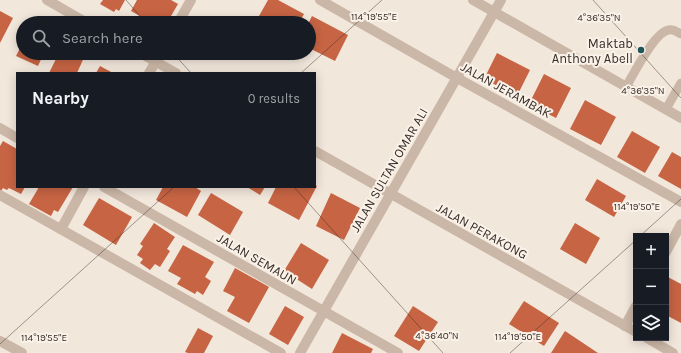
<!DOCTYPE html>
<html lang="en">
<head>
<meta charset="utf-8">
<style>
	:root { --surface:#171b24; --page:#242831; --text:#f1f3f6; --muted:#9ea1a6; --line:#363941 }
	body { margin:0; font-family:Karla,sans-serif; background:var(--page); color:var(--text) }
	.controls { position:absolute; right:12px; bottom:12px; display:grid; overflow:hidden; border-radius:0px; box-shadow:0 2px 10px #0003 }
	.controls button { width:36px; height:36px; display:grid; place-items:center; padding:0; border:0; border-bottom:1px solid var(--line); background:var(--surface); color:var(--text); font:20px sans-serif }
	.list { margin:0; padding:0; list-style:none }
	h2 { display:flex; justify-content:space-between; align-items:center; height:52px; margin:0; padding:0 16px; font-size:17px }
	h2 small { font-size:13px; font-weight:400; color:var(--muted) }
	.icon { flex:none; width:22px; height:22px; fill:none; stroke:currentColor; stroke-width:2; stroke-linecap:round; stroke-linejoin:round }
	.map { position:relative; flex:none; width:681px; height:353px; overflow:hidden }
	.search { position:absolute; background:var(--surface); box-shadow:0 2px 10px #0003; left:16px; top:16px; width:300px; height:44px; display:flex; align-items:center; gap:10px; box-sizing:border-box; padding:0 14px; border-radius:22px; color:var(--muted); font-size:15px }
	.panel { position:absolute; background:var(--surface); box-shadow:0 2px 10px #0003; left:16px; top:72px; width:300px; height:116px; border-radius:0px }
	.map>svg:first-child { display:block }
	.building { fill:#c76444 }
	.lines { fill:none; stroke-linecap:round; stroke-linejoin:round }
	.lane { stroke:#cab7a7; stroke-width:9 }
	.street { stroke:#cab7a7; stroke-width:10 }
	.ticks { fill:none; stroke:#372d28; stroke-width:1; stroke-opacity:0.45 }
	.poi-dot { fill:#1d5559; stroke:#faf2e8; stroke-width:1.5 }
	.labels { text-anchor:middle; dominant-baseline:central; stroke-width:4; stroke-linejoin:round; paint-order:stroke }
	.poi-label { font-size:13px; fill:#372d28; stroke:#faf2e8; text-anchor:end }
	.street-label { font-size:13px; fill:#372d28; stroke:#faf2e8 }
	.ticks-label { font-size:10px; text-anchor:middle; fill:#372d28; stroke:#faf2e8; stroke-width:4; stroke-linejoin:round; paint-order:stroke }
</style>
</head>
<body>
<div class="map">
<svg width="681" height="353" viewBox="0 0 681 353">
	<rect width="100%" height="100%" fill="#f2e7db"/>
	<g class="building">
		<polygon points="103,0 125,0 119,11 116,9 114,12 100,4"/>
		<polygon points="137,0 171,0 178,4 167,23 152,23 131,11"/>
		<polygon points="268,0 278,0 304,14 299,23 272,23 259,16"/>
		<polygon points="0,11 13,18 0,43"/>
		<polygon points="312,16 348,35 335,61 309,48 309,22"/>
		<polygon points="23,42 23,53 44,53 38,66 16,56"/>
		<polygon points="59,53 86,53 77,73 49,73"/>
		<polygon points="497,53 530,70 517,96 484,79"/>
		<polygon points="100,66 113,73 96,73"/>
		<polygon points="544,74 571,88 556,118 529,104"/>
		<polygon points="585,100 616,117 601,145 570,129"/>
		<polygon points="632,131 660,147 645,173 617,157"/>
		<polygon points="3,141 17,149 17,187 25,187 21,194 9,188 7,190 3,188 1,191 0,190 0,146"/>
		<polygon points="672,152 681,157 681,189 658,176"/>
		<polygon points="597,179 626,196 614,217 585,200"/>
		<polygon points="315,185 317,186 299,220 268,203 276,187 315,187"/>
		<polygon points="39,187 73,187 58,212 54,210 51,216 29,204"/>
		<polygon points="163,187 195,187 201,191 187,217 156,200"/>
		<polygon points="247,187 265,187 260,195"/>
		<polygon points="211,193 243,212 230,235 198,215"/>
		<polygon points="331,193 360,208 344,240 316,226"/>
		<polygon points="99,198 132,217 116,245 83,225"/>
		<polygon points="154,223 175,237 167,249 170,251 160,267 155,264 150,270 140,263 143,259 137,255 143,246 140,244"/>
		<polygon points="575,223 600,238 586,264 560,249"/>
		<polygon points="301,243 329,260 312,289 284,271"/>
		<polygon points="183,245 214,262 205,277 211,281 203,295 197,291 195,294 177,284 181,278 168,271"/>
		<polygon points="235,268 269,287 249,323 227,311 235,297 223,291"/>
		<polygon points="666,276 681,284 681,323 666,315"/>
		<polygon points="524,301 559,323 544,346 509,324"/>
		<polygon points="285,306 304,317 288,345 269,334"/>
		<polygon points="413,306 438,322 419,351 394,336"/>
		<polygon points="198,328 213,336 204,353 188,353 185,352"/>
		<polygon points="565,331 598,353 551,353"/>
		<polygon points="342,333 373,349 371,353 332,353"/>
	</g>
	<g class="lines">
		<g class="lane">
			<path d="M626,87C633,75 655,31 669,30C673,29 677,32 681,34"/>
			<polyline points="666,109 681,83"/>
		</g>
		<g class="street">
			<polyline points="47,0 87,23"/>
			<polyline points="320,0 457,78 681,202"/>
			<polyline points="473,0 681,118"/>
			<polyline points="178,23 191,0"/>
			<polyline points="140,53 176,73"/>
			<polyline points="149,73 161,53"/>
			<polyline points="0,128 17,138"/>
			<polyline points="315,151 636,332"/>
			<polyline points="104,187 398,353"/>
			<polyline points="0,195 281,353"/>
			<polyline points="61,229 84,187"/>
			<polyline points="666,252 681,224"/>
			<polyline points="625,326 636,306"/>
			<polyline points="647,338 673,353"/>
			<polyline points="0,341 22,353"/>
			<polyline points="300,353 501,0"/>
		</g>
	</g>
	<path class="ticks" d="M126,0L146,23M593,0L681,98M173,53L191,73M301,73L382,0M294,187L443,353M640,236L681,199M0,344L174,187M510,353L636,240"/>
	<circle class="poi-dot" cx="641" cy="50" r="4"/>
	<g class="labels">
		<g class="poi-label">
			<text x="633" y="43">Maktab<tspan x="633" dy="15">Anthony Abell</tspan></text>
		</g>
		<g class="street-label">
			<text transform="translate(506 90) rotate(29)">JALAN JERAMBAK</text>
			<text transform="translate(389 170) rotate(-60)">JALAN SULTAN OMAR ALI</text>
			<text transform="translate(482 231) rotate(29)">JALAN PERAKONG</text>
			<text transform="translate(257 259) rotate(30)">JALAN SEMAUN</text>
		</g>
	</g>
	<g class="ticks-label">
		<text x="374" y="20">114°19'55"E</text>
		<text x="599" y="21">4°36'35"N</text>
		<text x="643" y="94">4°36'35"N</text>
		<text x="637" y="210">114°19'50"E</text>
		<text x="437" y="339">4°36'40"N</text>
		<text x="518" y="340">114°19'50"E</text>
		<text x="44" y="341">114°19'55"E</text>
	</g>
</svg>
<div class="controls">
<button>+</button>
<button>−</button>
<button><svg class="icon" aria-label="layers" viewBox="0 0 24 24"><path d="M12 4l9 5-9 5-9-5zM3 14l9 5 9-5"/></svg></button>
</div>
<div class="search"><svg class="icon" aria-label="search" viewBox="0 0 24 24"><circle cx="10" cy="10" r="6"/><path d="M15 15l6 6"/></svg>Search here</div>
<section class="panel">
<h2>Nearby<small>0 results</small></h2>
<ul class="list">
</ul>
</section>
</div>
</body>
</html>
